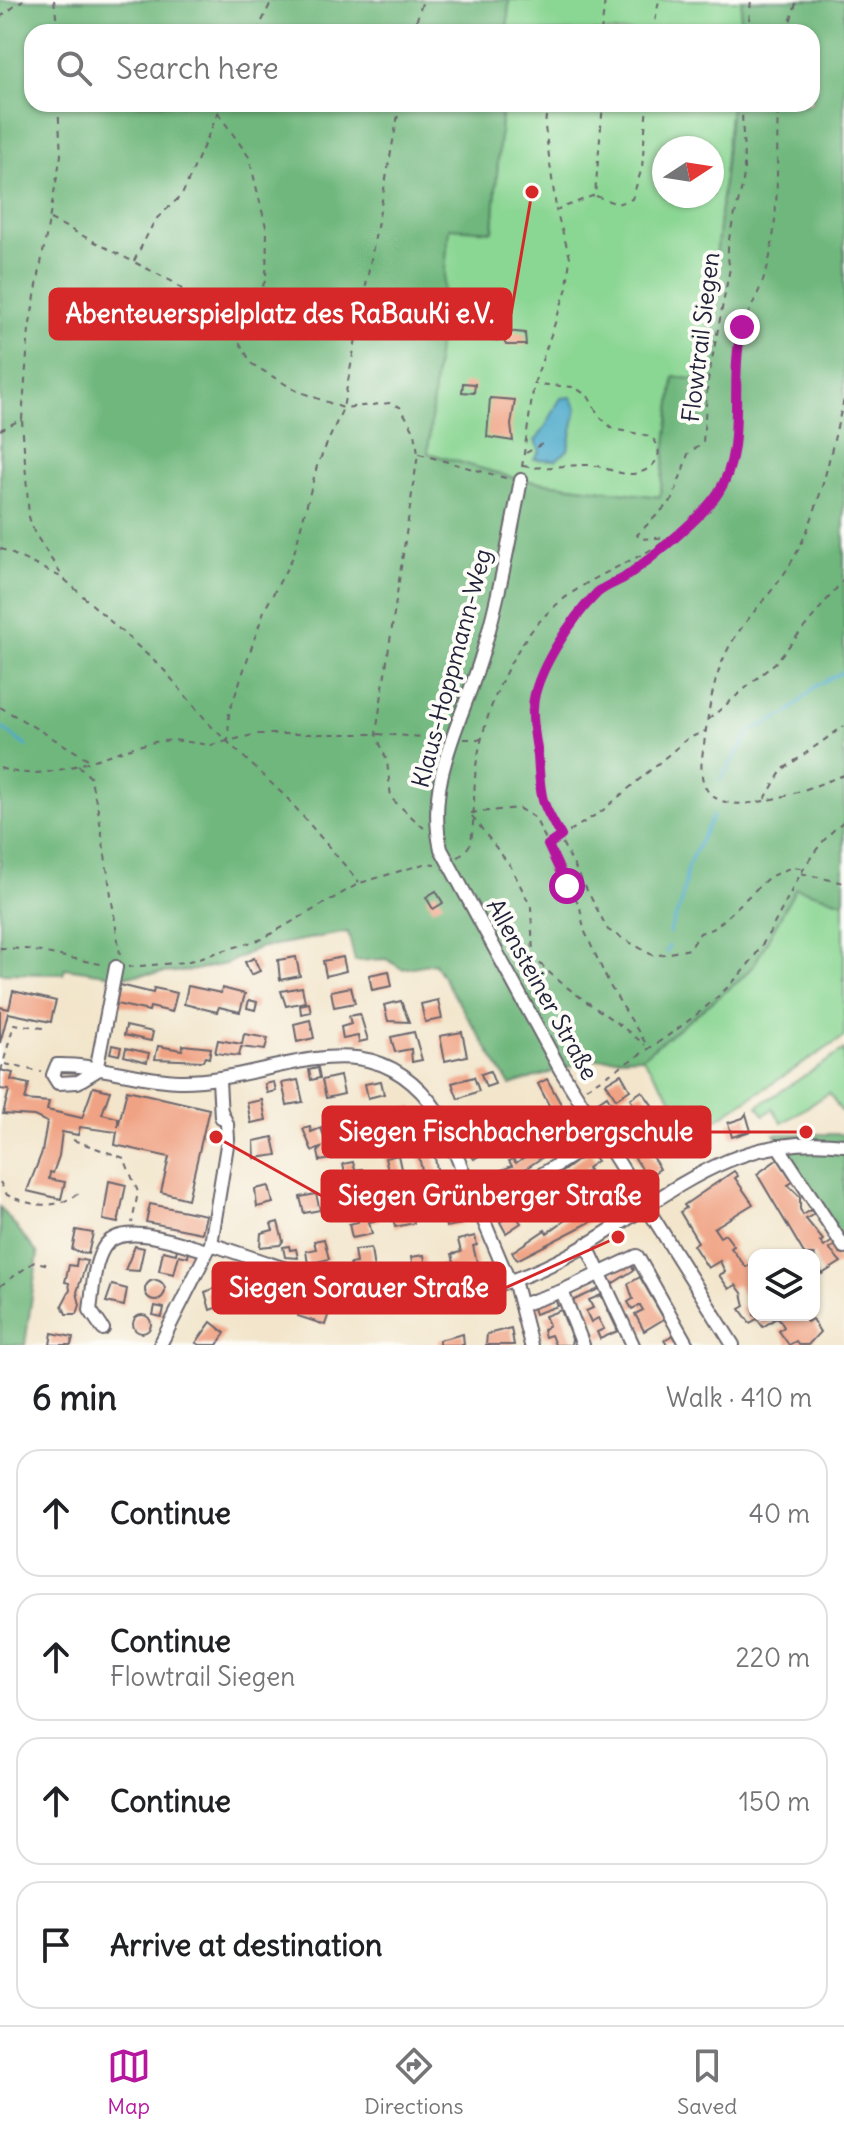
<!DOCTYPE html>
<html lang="en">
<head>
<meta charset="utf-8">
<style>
	:root { --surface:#fff; --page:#f2f2f2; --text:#202124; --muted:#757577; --line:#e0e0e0; --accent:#b5179e }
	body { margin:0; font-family:Delius,sans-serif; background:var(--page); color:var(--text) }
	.controls { position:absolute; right:24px; bottom:24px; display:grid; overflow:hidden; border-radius:16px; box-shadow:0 2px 6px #0004 }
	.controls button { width:72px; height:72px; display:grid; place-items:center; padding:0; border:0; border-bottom:2px solid var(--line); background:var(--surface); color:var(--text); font:40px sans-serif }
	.compass { position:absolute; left:652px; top:136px; width:72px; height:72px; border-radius:50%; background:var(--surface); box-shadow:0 2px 6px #0004; rotate:78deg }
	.stop { position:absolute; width:24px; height:24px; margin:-18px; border:6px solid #b5179e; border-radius:50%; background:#fff }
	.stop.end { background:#b5179e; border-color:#fff; box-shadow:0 2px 8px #0008 }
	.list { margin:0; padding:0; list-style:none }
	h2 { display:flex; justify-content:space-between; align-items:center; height:104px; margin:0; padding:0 32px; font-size:34px }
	h2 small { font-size:26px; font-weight:400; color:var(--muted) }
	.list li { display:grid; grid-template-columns:52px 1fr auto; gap:24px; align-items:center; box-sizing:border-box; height:128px; margin:0 16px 16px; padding:0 16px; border:2px solid var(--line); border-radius:24px }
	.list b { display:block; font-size:30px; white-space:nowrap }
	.list p { margin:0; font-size:26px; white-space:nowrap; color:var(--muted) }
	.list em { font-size:26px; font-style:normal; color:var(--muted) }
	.icon { flex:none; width:44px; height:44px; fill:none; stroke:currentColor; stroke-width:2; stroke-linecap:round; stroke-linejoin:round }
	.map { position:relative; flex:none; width:844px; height:1345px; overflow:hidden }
	.search { position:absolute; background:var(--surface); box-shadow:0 2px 6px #0004; left:24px; right:24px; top:24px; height:88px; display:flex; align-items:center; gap:20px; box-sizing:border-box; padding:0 28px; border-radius:24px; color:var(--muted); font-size:30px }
	.sheet { height:680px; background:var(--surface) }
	nav { display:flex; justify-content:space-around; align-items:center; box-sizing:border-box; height:112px; border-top:2px solid var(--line); background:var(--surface); font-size:22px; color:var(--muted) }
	nav a { display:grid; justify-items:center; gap:4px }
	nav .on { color:var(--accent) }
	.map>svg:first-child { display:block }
	.green { fill:#8ad693; stroke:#567c67; stroke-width:2; fill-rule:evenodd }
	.forest { fill:#6fb77d; stroke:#486c5c; stroke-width:2 }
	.water { fill:#4daacb; stroke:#386683; stroke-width:2 }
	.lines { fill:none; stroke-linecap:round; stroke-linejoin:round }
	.stream { stroke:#4daacb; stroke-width:3 }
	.building { fill:#f0a384 }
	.minor-casing { stroke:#6b666d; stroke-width:16 }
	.path { stroke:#6b666d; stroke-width:2; stroke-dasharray:6 6; stroke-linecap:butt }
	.minor { stroke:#fff; stroke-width:12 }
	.route { stroke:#b5179e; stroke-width:10 }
	.labels { text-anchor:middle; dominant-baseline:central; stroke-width:8; stroke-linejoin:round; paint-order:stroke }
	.street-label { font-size:24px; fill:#22223b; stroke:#fdfcf7 }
	.leader { fill:none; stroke:#d62828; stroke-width:3 }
	.callout-dot { fill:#d62828; stroke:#fdfcf7; stroke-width:3 }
	.callout { fill:#d62828; stroke:#d62828; stroke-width:3 }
	.callout-label { font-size:26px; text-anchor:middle; font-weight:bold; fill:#fff }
</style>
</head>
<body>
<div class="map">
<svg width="844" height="1345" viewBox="0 0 844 1345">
	<rect width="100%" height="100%" fill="#fdfcf7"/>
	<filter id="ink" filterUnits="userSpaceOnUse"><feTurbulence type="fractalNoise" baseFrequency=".0125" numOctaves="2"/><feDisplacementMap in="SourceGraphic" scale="16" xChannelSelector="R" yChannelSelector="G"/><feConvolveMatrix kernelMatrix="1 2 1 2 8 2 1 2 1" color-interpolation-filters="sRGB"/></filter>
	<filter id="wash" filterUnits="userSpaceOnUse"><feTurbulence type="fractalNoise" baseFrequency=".006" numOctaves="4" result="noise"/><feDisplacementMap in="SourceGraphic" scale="32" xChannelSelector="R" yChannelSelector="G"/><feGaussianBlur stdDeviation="1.8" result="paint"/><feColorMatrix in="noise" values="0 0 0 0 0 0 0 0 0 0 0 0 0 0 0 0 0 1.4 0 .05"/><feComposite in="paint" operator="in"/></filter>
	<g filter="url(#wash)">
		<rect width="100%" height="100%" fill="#f2e5cb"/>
		<g class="green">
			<polygon points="509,0 742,0 739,32 507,32"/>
			<path d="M502,104H731L704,381L674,378L660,497L521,480L427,453L449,227L493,231ZM664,148H712V196H664Z"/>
			<polygon points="796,887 844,902 844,1037 696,1133 642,1057 740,980 754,965"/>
			<polygon points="844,1050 844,1109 841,1111 829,1093 782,1123 773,1109 764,1115 758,1106"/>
		</g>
		<g class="forest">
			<polygon points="0,0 509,0 507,32 32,32 32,104 502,104 493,231 449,228 428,453 521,480 660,497 674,377 704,380 731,104 812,104 812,32 739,32 742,0 844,0 844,902 796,888 754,965 740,980 642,1057 594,1059 510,1085 434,963 402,969 386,959 355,961 348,932 258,948 226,964 190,971 119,976 65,968 63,974 0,973"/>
			<polygon points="774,1134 844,1134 844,1244"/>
			<polygon points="0,1207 38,1254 25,1345 0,1345"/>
		</g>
		<path class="water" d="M571,397L577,408L568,450L556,460L534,459L540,451L535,441C548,427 551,413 561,398Z"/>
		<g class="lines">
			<g class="stream">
				<polyline points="0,726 26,746"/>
				<polyline points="720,781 751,731 787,714 816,686 844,671"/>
				<polyline points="669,933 681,904 688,865 713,816"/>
				<polyline points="666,952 669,946"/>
			</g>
		</g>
		<g id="blocks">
			<g class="building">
				<polygon points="481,329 501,331 500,341 480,339"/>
				<polygon points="506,331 525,333 526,345 506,345 503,339"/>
				<polygon points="463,383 475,384 474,393 462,392"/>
				<polygon points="490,398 515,400 511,425 513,441 487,437"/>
				<polygon points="436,891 443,903 433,909 426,897"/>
				<polygon points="296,957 300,976 280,980 278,960"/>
				<polygon points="343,957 346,971 326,976 323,961"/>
				<polygon points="254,958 260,971 251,975 245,962"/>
				<polygon points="389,971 392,986 372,990 369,975"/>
				<polygon points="120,985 153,993 154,988 177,993 172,1012 150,1007 149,1011 116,1004"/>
				<polygon points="188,986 221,993 222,988 245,994 240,1012 219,1007 217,1012 184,1004"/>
				<polygon points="302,987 305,1002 286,1006 281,991"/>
				<polygon points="351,987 355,1003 334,1007 331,991"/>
				<polygon points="13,991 56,1001 52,1016 51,1022 8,1013 0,1043 0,1007 9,1009"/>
				<polygon points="249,1000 257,1002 255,1010 247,1008"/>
				<polygon points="438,1000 442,1019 425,1022 421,1004"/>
				<polygon points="401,1001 409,1022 388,1021 384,1005"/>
				<polygon points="309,1003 311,1012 301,1014 300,1005"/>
				<polygon points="360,1014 368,1040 359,1042 358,1036 343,1039 341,1027 351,1024 349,1016"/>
				<polygon points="310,1020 314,1038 297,1042 294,1024"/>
				<polygon points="126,1026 153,1032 151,1041 124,1035"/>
				<polygon points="414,1032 422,1060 412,1062 411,1049 395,1052 391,1037"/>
				<polygon points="462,1032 467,1056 445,1061 440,1036"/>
				<polygon points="244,1034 268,1038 265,1050 241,1047 239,1056 215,1053 218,1040 242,1044"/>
				<polygon points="112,1045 121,1047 119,1055 110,1053"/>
				<polygon points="183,1045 211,1048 209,1058 205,1057 203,1061 155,1059 158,1046 182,1050"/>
				<polygon points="126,1048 149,1053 147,1062 124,1056"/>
				<polygon points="318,1068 320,1078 311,1080 309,1070"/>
				<polygon points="0,1070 13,1073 11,1080 29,1084 25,1100 49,1102 47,1110 82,1118 93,1087 110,1091 102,1114 118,1118 118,1127 127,1090 209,1109 188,1199 161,1192 169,1157 115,1145 117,1132 80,1127 78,1135 62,1132 59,1156 53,1173 50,1172 49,1179 65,1182 61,1199 27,1191 42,1152 47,1122 34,1116 3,1114 9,1090 0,1089"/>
				<polygon points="490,1071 495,1084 486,1087 481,1074"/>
				<polygon points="621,1074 630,1090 616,1099 606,1083"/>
				<polygon points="340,1076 344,1094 326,1098 322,1080"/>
				<polygon points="474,1077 479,1091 458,1099 452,1083"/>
				<polygon points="547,1079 566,1113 556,1119 538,1084"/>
				<polygon points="298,1080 303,1102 287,1105 282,1083"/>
				<polygon points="381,1081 384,1094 368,1098 365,1084"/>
				<polygon points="274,1082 276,1091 267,1093 265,1084"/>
				<polygon points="642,1091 652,1105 639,1113 630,1099"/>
				<polygon points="607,1096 612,1104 603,1110 598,1102"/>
				<polygon points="262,1100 266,1120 251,1123 247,1103"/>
				<polygon points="413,1107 417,1129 396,1133 394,1124 401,1123 398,1110"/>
				<polygon points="512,1113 519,1123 509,1130 506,1127 488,1139 479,1148 483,1153 474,1159 468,1150 477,1145 472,1137 499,1114 502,1119"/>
				<polygon points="746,1114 751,1131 732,1137 728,1123 743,1118"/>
				<polygon points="310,1127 311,1132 321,1128 331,1159 320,1161 318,1152 321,1148 312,1151 303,1129"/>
				<polygon points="635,1131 660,1169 647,1177 623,1139"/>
				<polygon points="562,1136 569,1144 563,1150 553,1157 546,1155 486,1195 478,1176 481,1174 487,1181 496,1172 512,1166 509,1161 513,1159 516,1163 526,1156 538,1143 552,1143"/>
				<polygon points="273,1137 277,1155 255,1158 254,1141"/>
				<polygon points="590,1151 597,1161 587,1168 589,1170 546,1200 539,1189"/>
				<polygon points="434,1153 438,1174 423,1175 419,1157"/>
				<polygon points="398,1155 405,1187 384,1191 382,1181 390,1179 385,1158"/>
				<polygon points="778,1159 790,1177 793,1175 796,1180 788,1185 800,1197 800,1209 803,1215 811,1210 814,1214 806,1219 823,1240 820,1242 824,1247 834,1240 837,1244 829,1249 841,1262 822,1274 814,1255 805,1255 757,1174"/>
				<polygon points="353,1162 355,1170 362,1169 365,1191 349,1195 343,1164"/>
				<polygon points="734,1171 738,1176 735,1178 753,1204 714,1228 720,1237 725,1234 734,1246 731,1248 746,1267 752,1264 754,1267 754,1315 802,1315 807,1322 812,1319 820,1332 808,1345 799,1345 796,1341 789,1345 779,1331 784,1327 778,1317 763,1327 757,1319 750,1323 740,1309 745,1306 742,1293 736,1285 729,1289 719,1275 725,1272 720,1261 708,1268 693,1245 698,1242 680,1212 686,1208 684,1205"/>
				<polygon points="109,1181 126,1185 118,1223 103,1220"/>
				<polygon points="269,1186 273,1203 257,1207 255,1189"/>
				<polygon points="612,1187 619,1197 605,1206 607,1211 604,1215 517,1260 512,1252 545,1230 547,1233 575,1213 577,1216 587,1211 597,1205 596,1193"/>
				<polygon points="529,1189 540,1200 519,1212 516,1216 521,1223 506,1233 500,1222 513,1212 510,1206 523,1195 520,1190"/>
				<polygon points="316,1194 320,1210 304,1213 300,1197"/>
				<polygon points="412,1200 414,1223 395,1227 391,1210 399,1208 398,1203"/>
				<polygon points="457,1203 462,1224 446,1227 442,1206"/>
				<polygon points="150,1204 206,1215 202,1233 146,1222"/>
				<polygon points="376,1208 379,1220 369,1222 372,1234 352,1238 349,1224 358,1222 358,1215"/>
				<polygon points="278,1222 283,1241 280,1245 260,1247 261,1233 273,1230 271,1224"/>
				<polygon points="76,1230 93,1233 88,1254 72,1250"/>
				<polygon points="475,1236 477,1245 473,1246 478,1266 431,1276 429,1267 454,1262 452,1254 461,1252 458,1240"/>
				<polygon points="324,1239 329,1259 308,1264 306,1251 316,1249 314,1241"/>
				<polygon points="135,1246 144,1248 139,1271 125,1270"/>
				<polygon points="289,1246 290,1250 296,1249 298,1258 285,1257 283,1247"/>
				<polygon points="371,1248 374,1270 352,1273 350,1264 356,1263 354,1250"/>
				<polygon points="177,1249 189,1252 188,1257 179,1255 174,1274 159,1271 163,1251 176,1254"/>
				<polygon points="424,1255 428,1277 405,1282 403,1271 413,1269 411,1257"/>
				<polygon points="77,1259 87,1261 77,1292 80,1305 77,1314 66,1314 62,1305 70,1290 69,1283 65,1282 69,1265 76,1266"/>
				<polygon points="630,1262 634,1270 610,1285 605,1277"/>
				<polygon points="640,1277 664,1319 644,1331 635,1314 643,1310 640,1305 632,1309 628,1302 633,1299 628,1284"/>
				<circle cx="155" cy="1290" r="10"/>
				<polygon points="595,1280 599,1289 570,1302 567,1296"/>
				<polygon points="233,1282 238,1300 210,1310 205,1292"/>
				<polygon points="112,1285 127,1289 124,1306 106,1302"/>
				<polygon points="601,1295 618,1331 600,1339 597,1332 604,1329 598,1318 591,1322 586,1311 593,1308 589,1300"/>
				<polygon points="300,1297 316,1299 331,1307 325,1325 298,1316"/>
				<polygon points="554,1297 558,1306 535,1314 532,1305"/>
				<polygon points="155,1306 164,1308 162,1317 153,1315"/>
				<polygon points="561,1310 572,1339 571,1345 555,1345 551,1335 545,1337 543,1330 549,1325 545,1316"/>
				<circle cx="142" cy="1324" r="9"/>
				<polygon points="211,1322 225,1333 217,1345 200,1345 196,1343"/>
				<polygon points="511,1328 514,1345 486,1345 487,1334"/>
				<polygon points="52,1333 73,1337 71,1345 50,1345"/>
				<polygon points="463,1334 464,1345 439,1345 439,1340"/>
				<polygon points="673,1335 679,1345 667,1345 664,1340"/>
			</g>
		</g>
	</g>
	<g filter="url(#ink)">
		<use href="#blocks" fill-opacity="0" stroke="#6b666d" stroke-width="2"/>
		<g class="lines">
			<defs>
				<g id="minor">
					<path d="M521,480C510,536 500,593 484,648C466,715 424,778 441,849L560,1069L733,1345"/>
					<path d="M116,967L96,1071L78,1082L58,1083L53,1075L57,1065C97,1064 138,1080 179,1081C275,1083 369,1008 439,1114L509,1281"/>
					<polyline points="219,1080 221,1117"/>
					<polyline points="778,1146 844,1247"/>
					<polyline points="481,1212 602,1137"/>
					<path d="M211,1244C312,1278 405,1316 513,1280C633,1240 703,1127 844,1145"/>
					<polyline points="586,1244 633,1345"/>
					<polyline points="514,1280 531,1345"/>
					<polyline points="562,1291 583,1345"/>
					<polyline points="521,1305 562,1291 637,1256 687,1345"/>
					<path d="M103,1329L90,1310C93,1291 93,1266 103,1249C119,1219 181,1244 207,1251"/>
					<polyline points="160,1345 211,1244 228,1139 227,1124 221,1111"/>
				</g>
			</defs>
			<use href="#minor" class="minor-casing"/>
			<g class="path">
				<polyline points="54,0 58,32"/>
				<polyline points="0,17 23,0"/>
				<polyline points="257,32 272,0"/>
				<polyline points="413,32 423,0"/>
				<polyline points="601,32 605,0"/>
				<polyline points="653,32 659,0"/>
				<polyline points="748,32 751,0"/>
				<polyline points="787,32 797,0"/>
				<polyline points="547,104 545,127 556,208"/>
				<path d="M742,104C742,125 744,147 744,168C744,201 721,238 730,268L708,380L703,442L688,454L673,499L637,535L640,539L671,537L666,545L623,578L599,591L552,653L533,706L540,801L608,930L654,956L690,949L700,933L715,928L769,877L792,867L800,868V873L844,883"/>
				<polyline points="218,113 249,157 267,231 266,279 239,338"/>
				<polyline points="596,196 617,204 632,199 642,168 647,104"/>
				<polyline points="50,219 175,283 238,340 252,364 295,390 343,408 390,403 400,407 415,432 418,454 376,734 387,761 391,798 427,831"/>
				<polyline points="134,261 155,220 182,195 222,104"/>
				<path d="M844,400C829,455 821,511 792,561C775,592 745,617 728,649C714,677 709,706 705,737C703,754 697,774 707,790C730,824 815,785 844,775"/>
				<polyline points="22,420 29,517 34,532 62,576"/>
				<polyline points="0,430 22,419 29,329 61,155 58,104"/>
				<polyline points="526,453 542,444"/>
				<polyline points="419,454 509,479"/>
				<path d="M523,466C546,470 562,465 585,465C600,464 613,473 628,474C650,475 671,454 650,436L613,429L599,416L588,396L574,387L535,384"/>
				<polyline points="522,467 534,384 567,288 570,257 556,210 595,195 603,104"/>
				<polyline points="0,548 63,578 164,670 211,726 288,799 359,882"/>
				<polyline points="0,707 88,759"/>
				<polyline points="708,720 775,663 844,579"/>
				<polyline points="464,739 481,739"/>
				<polyline points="228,743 229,713 264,611 293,557 317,466 343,408 400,104"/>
				<polyline points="78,765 90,777 98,809 120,954"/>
				<path d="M0,768C51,786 105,751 155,742L173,740L211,745L257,734H376L441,738"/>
				<polyline points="765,799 782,770 844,726"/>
				<polyline points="471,813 518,808 535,818 580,907 584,930 610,986 648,1047"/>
				<path d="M472,816L511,867L531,907L533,956C566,993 608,1013 645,1045"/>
				<polyline points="549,844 602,811 687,739 705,731"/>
				<path d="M458,857C461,854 468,849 470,844C475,831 473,780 477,760C484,723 497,685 517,652C569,566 641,573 702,512C753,461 726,412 736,352C741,320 762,293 769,261C780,211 776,155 778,104"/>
				<polyline points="0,948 26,949 105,965"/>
				<polyline points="128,967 186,962 262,939 360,883 427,863 435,864"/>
				<polyline points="5,1064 41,1072"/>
				<polyline points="1,1071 14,1024 43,1028"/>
				<path d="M586,1088C641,1054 716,1010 754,957C786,912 799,857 844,821"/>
				<polyline points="73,1140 124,1158 138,1192 132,1223"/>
				<path d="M0,1182L7,1195C35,1207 55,1210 81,1192"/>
				<polyline points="0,1286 34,1262 51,1265"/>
			</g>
			<use href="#minor" class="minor"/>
		</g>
	</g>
	<g class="lines" filter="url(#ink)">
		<path class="route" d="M567,886L548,845L561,836C539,799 541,798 538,756C536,741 532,724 533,708C534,673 573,617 597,593C605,586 615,583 624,578C649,560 702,518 718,493C748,448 728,382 742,327"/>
	</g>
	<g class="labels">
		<g class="street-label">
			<text transform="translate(700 337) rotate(-83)">Flowtrail Siegen</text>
			<text transform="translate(451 668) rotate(-75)">Klaus-Hoppmann-Weg</text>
			<text transform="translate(543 989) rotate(61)">Allensteiner Straße</text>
		</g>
	</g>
	<path class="leader" d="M532 192L511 314M806 1132L710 1132M216 1137L322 1196M618 1237L505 1288"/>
	<g class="callout-dot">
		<circle cx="532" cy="192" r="8"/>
		<circle cx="806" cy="1132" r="8"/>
		<circle cx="216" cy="1137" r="8"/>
		<circle cx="618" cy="1237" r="8"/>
	</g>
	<g class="callout">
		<rect x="50" y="289" width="461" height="50" rx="8"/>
		<rect x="323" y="1107" width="387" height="50" rx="8"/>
		<rect x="322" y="1171" width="336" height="50" rx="8"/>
		<rect x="213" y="1263" width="292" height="50" rx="8"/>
	</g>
	<g class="callout-label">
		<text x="280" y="323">Abenteuerspielplatz des RaBauKi e.V.</text>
		<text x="516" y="1141">Siegen Fischbacherbergschule</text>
		<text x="490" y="1205">Siegen Grünberger Straße</text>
		<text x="359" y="1297">Siegen Sorauer Straße</text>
	</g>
</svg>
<div class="controls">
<button><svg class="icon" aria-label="layers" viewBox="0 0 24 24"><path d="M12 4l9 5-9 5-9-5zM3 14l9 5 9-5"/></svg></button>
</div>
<svg class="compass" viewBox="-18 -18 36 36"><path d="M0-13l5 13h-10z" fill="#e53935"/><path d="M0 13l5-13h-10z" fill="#757577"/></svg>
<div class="stop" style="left:567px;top:886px"></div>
<div class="stop end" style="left:742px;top:327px"></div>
<div class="search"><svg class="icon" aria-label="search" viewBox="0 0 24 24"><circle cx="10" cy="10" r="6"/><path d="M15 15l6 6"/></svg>Search here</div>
</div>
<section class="sheet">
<h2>6 min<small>Walk · 410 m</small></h2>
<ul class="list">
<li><svg class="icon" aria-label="ahead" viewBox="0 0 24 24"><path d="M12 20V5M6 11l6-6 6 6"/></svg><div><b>Continue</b></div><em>40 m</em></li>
<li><svg class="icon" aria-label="ahead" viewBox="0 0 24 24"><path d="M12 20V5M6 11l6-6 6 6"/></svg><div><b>Continue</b><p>Flowtrail Siegen</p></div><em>220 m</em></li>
<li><svg class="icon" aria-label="ahead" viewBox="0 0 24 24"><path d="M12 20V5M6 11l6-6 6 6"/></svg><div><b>Continue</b></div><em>150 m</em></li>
<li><svg class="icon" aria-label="arrive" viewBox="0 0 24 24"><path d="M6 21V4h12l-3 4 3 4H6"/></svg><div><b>Arrive at destination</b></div></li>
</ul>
</section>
<nav>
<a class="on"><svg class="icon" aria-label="map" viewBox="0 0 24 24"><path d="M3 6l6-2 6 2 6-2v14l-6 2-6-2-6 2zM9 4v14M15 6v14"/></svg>Map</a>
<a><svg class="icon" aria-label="directions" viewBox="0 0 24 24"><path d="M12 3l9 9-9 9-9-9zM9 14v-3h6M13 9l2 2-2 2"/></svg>Directions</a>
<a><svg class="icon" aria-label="saved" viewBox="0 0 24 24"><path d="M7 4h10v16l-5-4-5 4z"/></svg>Saved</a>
</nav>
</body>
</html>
